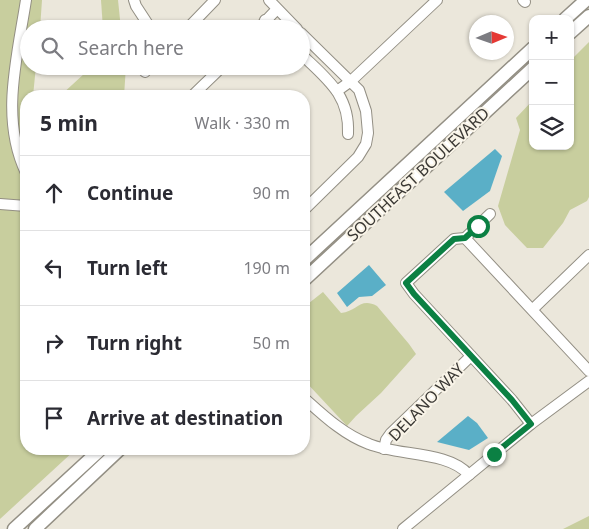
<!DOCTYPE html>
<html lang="en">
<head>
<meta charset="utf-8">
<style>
	:root { --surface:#fff; --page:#f7f7f7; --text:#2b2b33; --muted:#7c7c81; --line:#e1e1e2 }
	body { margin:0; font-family:"Noto Sans",sans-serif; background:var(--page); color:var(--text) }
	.controls { position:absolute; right:15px; top:15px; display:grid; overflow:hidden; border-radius:10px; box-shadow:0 1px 4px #0004 }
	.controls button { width:45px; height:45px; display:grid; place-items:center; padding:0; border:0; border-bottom:1px solid var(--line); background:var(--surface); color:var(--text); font:25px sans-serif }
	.compass { position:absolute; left:469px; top:15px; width:45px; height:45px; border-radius:50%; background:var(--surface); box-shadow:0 1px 4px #0004; rotate:88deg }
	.stop { position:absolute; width:15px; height:15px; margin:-11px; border:4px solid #0b8043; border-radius:50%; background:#fff }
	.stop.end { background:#0b8043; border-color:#fff; box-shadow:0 1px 5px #0008 }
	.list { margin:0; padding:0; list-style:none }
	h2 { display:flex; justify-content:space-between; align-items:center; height:65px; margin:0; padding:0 20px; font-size:21px }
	h2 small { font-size:16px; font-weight:400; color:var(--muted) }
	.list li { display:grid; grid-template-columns:32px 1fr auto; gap:15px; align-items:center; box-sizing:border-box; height:75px; padding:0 20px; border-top:1px solid var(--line) }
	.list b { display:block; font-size:19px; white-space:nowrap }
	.list em { font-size:16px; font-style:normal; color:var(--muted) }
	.icon { flex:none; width:28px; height:28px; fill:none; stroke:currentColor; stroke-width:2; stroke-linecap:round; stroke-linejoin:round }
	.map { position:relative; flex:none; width:589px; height:529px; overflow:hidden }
	.search { position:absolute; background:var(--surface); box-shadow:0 1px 4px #0004; left:20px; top:20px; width:290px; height:55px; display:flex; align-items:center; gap:12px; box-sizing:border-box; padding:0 18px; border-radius:28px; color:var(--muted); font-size:19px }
	.panel { position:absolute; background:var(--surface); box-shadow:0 1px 4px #0004; left:20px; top:90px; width:290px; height:365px; border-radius:20px }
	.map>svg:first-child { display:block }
	.green { fill:#c8ce9e }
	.water { fill:#5aafc7 }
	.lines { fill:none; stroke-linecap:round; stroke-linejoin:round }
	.minor-casing { stroke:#938f84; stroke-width:12 }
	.major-casing { stroke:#938f84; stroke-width:15 }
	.minor { stroke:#fff; stroke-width:10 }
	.major { stroke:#fff; stroke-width:12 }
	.route { stroke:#0b8043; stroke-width:6 }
	.labels { text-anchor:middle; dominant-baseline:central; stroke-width:4; stroke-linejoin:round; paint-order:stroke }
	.street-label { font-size:16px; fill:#3b3935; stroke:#f9f4e8 }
</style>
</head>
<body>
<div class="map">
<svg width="589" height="529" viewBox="0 0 589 529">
	<rect width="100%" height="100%" fill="#ebe7db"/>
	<g class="green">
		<polygon points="0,0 42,0 40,29 29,29 29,66 36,66 33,96 26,96 26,449 76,449 0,519"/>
		<polygon points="101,0 118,0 121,29 103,29"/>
		<polygon points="589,42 589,197 587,201 570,210 563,223 543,248 527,248 505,225 498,206 520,130 516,118 533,100 533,146 570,146 570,61"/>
		<polygon points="90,66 126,66 124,96 60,96 85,73"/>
		<path d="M323,292L341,313C358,311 360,297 377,306L409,344L416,354L381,393L356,416L347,426L304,380V307Z"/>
		<polygon points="589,516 589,529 563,529"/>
	</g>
	<g class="water">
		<polygon points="495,149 502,156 490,191 463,211 444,192"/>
		<polygon points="369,265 386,285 372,296 359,297 347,307 337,293"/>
		<polygon points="468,416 477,423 488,438 469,450 437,442"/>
	</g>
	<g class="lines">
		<defs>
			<g id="minor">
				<path d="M26,0C17,58 0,119 26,173"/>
				<polyline points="134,0 136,6 151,29"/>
				<polyline points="269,0 297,29"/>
				<polyline points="523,0 525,2"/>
				<polyline points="265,20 275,29"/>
				<polyline points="187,29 215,0"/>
				<polyline points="258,29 277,9"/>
				<polyline points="301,33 359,90 366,111 368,133 366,144 358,157 304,210"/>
				<path d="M301,54C327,79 350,95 348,134"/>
				<polyline points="145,72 150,66"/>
				<polyline points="337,91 351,81 437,0"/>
				<polyline points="192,96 223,66"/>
				<polyline points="0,204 26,206"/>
				<polyline points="490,214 465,238 454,239 406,283 414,294 512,400 531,424"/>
				<polyline points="465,238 589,371"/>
				<polyline points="533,309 589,255"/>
				<path d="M304,398C323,415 344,435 369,444C398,456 449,451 469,475"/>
				<polyline points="384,449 386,440 391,433 471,356"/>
				<polyline points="403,529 531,424 589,381"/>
			</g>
			<g id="major">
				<polyline points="565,19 586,0"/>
				<polyline points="570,33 589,16"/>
				<polyline points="304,260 533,48"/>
				<polyline points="304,280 533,68"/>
				<polyline points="14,529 101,449"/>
				<polyline points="35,529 120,449"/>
			</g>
		</defs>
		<use href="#minor" class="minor-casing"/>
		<use href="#major" class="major-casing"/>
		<use href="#minor" class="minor"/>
		<use href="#major" class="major"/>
	</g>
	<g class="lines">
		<polyline class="route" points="478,226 465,238 454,239 406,283 414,294 512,400 531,424 494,454"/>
	</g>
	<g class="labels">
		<g class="street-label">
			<text transform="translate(418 174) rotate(-43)">SOUTHEAST BOULEVARD</text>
			<text transform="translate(426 402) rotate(-46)">DELANO WAY</text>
		</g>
	</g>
</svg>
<div class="controls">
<button>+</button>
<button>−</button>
<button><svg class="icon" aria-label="layers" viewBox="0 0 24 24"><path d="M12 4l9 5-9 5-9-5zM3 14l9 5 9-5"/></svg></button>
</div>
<svg class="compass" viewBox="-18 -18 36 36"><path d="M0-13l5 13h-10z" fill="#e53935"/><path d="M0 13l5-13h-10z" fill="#7c7c81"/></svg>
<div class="stop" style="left:478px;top:226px"></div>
<div class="stop end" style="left:494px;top:454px"></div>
<div class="search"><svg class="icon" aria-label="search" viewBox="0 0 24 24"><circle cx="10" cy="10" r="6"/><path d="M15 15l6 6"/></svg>Search here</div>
<section class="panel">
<h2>5 min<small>Walk · 330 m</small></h2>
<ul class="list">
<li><svg class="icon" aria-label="ahead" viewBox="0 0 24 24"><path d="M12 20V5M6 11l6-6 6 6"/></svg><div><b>Continue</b></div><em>90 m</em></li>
<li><svg class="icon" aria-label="left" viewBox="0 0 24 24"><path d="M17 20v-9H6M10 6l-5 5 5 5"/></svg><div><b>Turn left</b></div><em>190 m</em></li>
<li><svg class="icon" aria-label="right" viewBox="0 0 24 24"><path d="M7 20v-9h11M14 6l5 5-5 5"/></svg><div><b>Turn right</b></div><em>50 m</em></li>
<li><svg class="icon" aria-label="arrive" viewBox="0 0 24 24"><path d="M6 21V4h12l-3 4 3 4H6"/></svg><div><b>Arrive at destination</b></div></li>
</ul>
</section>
</div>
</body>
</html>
